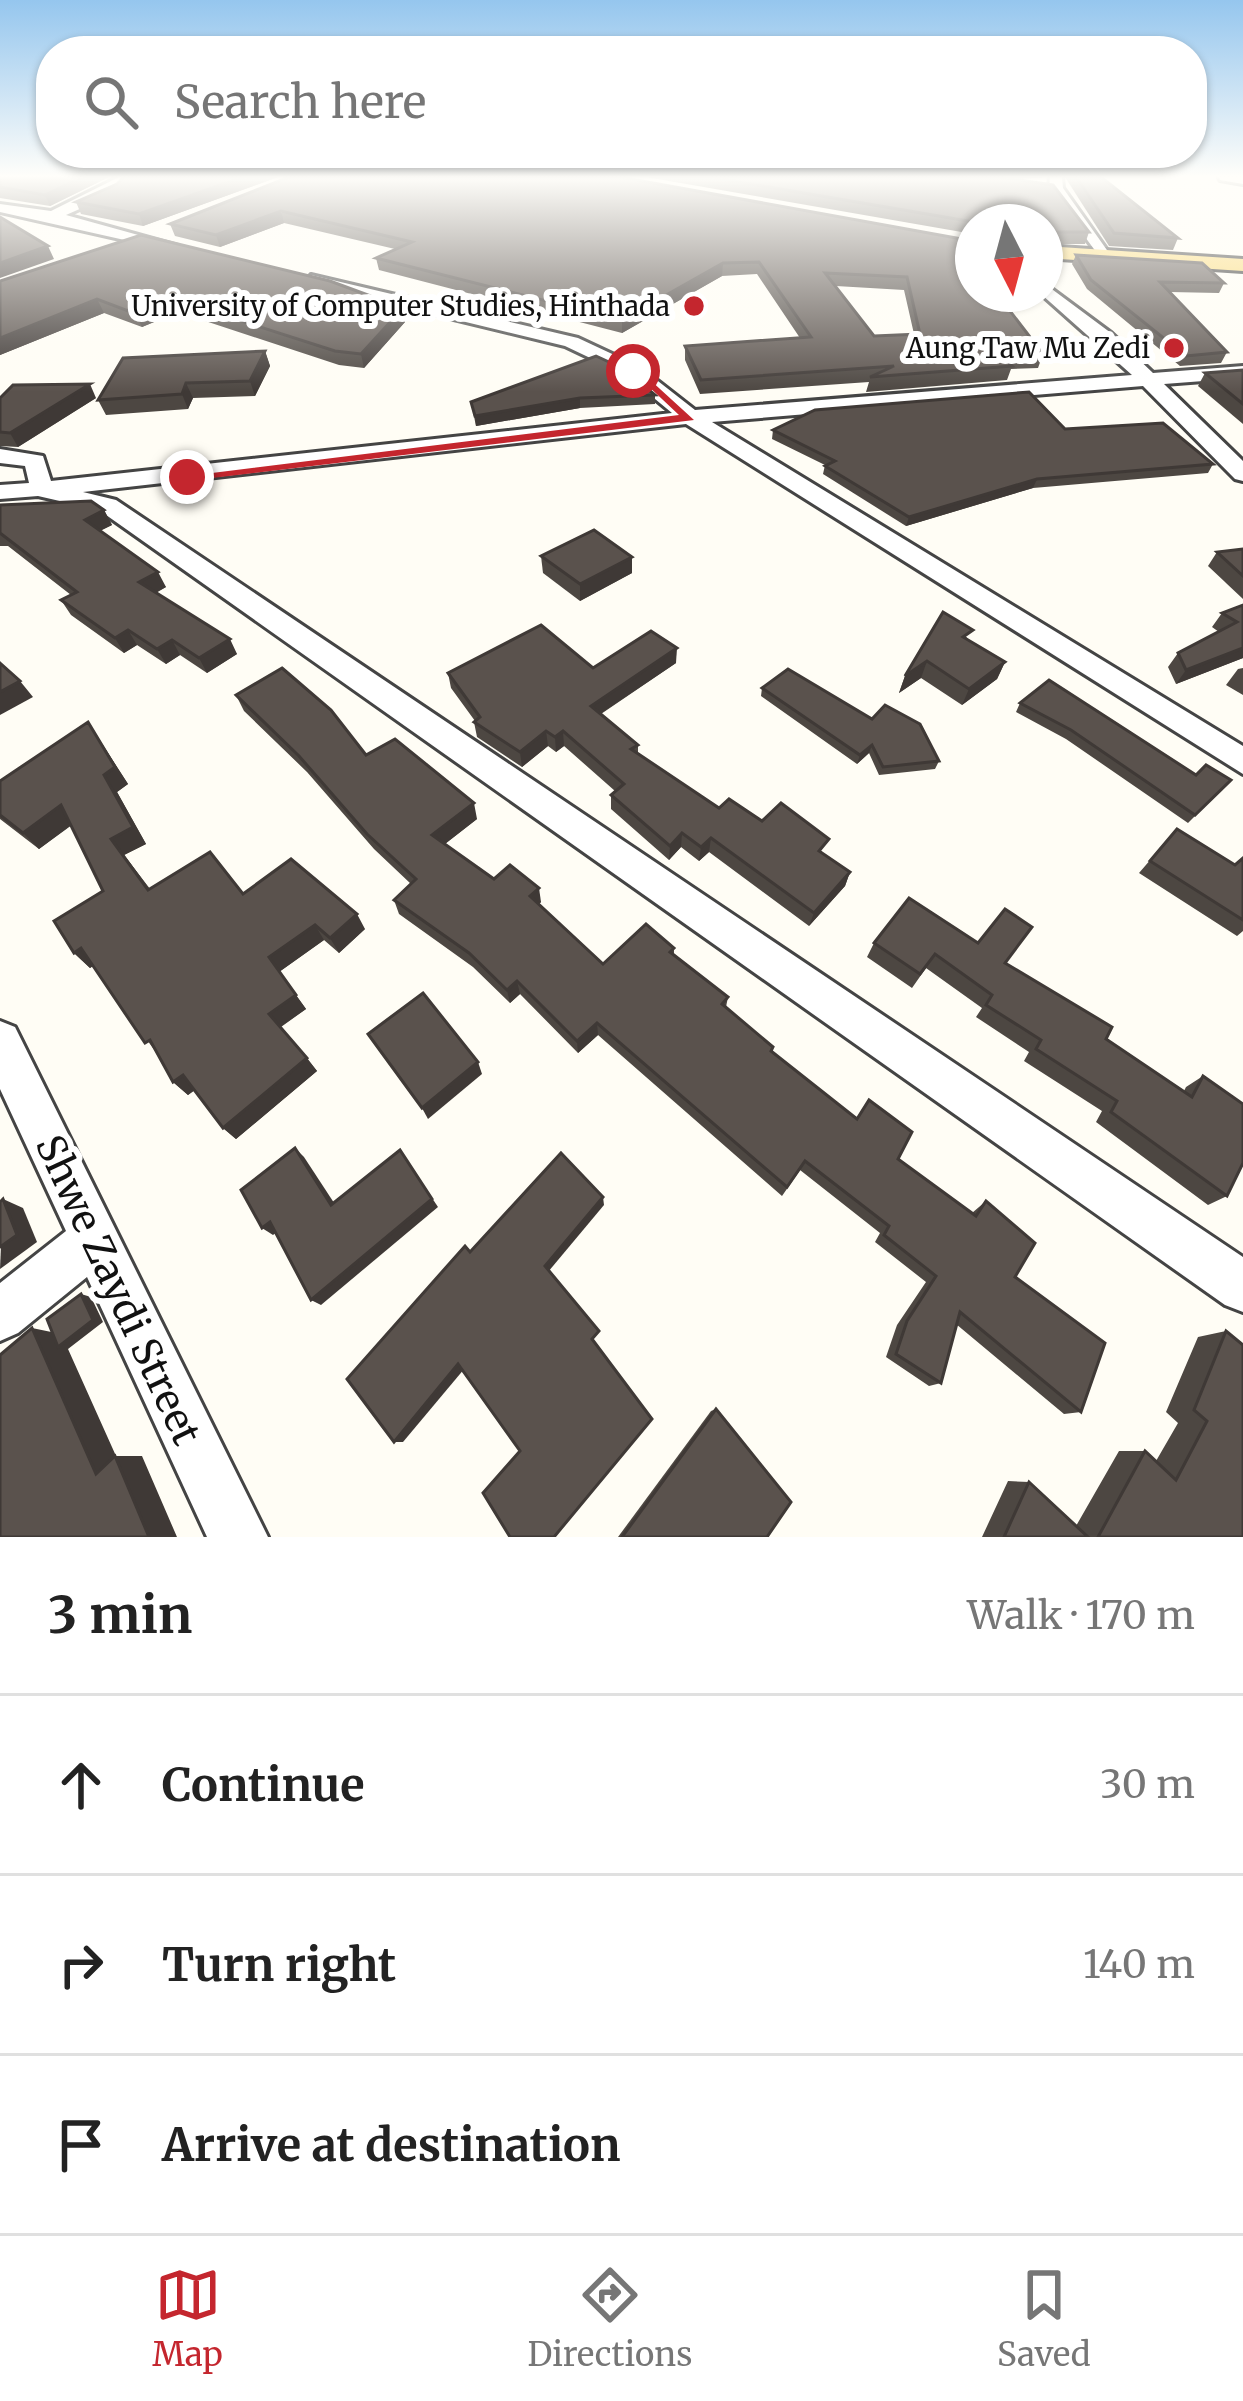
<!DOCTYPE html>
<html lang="en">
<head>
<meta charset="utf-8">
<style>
	:root { --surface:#fff; --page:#f2f2f2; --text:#222; --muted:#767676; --line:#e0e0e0; --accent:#c4262e }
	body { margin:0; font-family:Merriweather,serif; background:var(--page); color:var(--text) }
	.compass { position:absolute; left:955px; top:204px; width:108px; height:108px; border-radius:50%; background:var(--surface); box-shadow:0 3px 9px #0004; rotate:174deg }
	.stop { position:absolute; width:36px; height:36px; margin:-27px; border:9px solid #c4262e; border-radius:50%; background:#fff }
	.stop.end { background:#c4262e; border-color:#fff; box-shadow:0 3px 12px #0008 }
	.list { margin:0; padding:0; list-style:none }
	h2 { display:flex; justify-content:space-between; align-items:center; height:156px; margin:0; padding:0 48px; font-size:51px }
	h2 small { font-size:39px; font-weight:400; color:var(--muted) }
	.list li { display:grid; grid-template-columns:78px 1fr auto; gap:36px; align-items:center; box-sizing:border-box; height:180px; padding:0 48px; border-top:3px solid var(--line) }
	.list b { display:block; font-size:45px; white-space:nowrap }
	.list em { font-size:39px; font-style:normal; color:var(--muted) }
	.icon { flex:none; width:66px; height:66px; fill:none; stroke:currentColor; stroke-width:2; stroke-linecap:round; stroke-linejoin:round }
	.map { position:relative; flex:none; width:1243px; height:1537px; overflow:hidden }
	.search { position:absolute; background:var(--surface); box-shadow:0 3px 9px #0004; left:36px; right:36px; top:36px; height:132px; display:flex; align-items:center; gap:30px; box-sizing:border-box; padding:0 42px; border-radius:48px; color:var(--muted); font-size:45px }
	.sheet { height:696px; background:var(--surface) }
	nav { display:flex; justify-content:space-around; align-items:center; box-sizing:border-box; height:168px; border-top:3px solid var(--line); background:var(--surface); font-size:33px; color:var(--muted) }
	nav a { display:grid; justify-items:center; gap:6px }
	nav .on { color:var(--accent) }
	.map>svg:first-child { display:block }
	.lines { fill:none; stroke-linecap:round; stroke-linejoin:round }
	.minor-casing { stroke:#444; stroke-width:6 }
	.major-casing { stroke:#222; stroke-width:6 }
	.minor { fill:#fff; fill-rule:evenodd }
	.major { fill:#f9d66b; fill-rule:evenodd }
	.wall { fill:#4d4742; fill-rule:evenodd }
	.shaded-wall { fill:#3f3936 }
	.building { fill:#5a524d; stroke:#3f3936; stroke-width:3; fill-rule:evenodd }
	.route { fill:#c4262e }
	.poi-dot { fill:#c4262e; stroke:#fff; stroke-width:4.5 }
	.labels { text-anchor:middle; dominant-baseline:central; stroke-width:12; stroke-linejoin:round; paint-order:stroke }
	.far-poi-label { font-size:27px; fill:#111; stroke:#fff; text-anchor:end }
	.near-street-label { font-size:39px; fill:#111; stroke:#fff }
</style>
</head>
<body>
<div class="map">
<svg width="1243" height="1537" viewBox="0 0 1243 1537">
	<rect width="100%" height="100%" fill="#fffdf5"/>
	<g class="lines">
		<defs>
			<g id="minor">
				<polygon points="119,177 132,177 118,192 66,215 178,246 178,252 0,212 0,204 51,211"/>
				<polygon points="1050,177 1062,177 1063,188 1114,260 1102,260 1049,188"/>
				<polygon points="1219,177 1243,177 1243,184 1220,180"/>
				<polygon points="311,275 578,338 640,367 695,410 1132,375 1041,294 1045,284 1111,333 1153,373 1243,366 1243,378 1164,384 1243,461 1243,481 1235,479 1143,386 712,422 1243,746 1243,774 686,424 83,492 116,500 1243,1257 1243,1312 1225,1305 99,510 38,496 0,499 0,485 29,483 25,466 0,463 0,449 43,456 51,481 672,413 626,375 565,346 305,283"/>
				<polygon points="0,1021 15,1027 268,1537 207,1537 87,1277 18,1333 0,1341 0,1283 66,1231 0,1089"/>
			</g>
			<polygon id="major" points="1045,246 1243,259 1243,271 1045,258"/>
		</defs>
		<use href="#minor" class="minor-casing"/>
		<use href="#major" class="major-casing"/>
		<use href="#minor" class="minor"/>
		<use href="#major" class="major"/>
	</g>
	<g class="wall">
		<polygon points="0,177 109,177 50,206 0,198"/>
		<polygon points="124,177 278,177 143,226 81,214 76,202 117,184"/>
		<path d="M620,177L1011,295L999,296L1043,354L1038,368L1011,369L1007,380L866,392L869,382L700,394L685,360V346L800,338L757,274L722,276L622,333L379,270L376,258L395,249L284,223L220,247L175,236L170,224ZM836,286L904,290L914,334L874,336Z"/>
		<polygon points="646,177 1050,177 1016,179 1089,232 1085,244 1045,244 1045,222 973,222 973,234"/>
		<polygon points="1065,177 1101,177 1178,238 1173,250 1109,246"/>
		<polygon points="1076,255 1224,283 1219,293 1170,292 1227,352 1221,363 1180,366 1087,289 1072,264"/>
		<polygon points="0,281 403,308 405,322 364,368 339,365 178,312 142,327 104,313 0,355"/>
		<polygon points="265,351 270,366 255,396 193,398 188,409 106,415 98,400"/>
		<polygon points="1243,370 1243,424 1198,386 1205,373"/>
		<polygon points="655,395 655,404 580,408 476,426 471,402"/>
		<polygon points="0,398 96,398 18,447 0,446"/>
		<polygon points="1065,429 1213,464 1208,473 1033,488 906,526 823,474 825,465 772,439 773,430"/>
		<polygon points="0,505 104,510 112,525 100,531 166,587 156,593 237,654 207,673 180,655 166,664 137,645 124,653 71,615 61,600 71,595 8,546 0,546"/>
		<polygon points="1243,549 1243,599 1208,566 1217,552"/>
		<polygon points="541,556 632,557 632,573 580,601 543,573"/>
		<polygon points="1243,605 1243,658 1176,684 1168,667 1178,653 1219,632 1212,627 1222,613"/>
		<polygon points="943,612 969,640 1005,662 997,679 962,705 921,678 899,693 905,676"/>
		<polygon points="676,663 601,714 638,745 638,753 719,808 762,821 824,854 850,872 845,886 809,926 709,852 699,861 681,847 669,860 611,809 611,795 615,791 564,746 556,752 548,746 522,767 477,737 474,722 475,721 451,688 448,673"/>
		<polygon points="1243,668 1243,695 1226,685 1238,669"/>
		<polygon points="762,688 939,761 935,769 879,775 869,753 857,764 761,696"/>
		<polygon points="236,695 366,755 477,819 445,844 494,879 541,902 539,904 603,964 674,948 674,955 728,997 726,1007 772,1052 857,1119 869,1100 898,1159 972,1213 986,1201 1015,1277 1081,1412 1064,1414 956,1324 941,1383 929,1386 886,1357 897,1325 926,1282 875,1242 880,1233 800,1170 782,1196 598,1035 578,1053 520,994 510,1003 473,967 399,914 394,900 411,884 374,849 307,772 244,711"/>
		<polygon points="1020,703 1196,775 1231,780 1188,823 1066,739 1016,712"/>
		<polygon points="88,722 128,784 117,792 146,844 124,855 150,889 243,894 365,929 339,953 324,940 279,972 306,1009 281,1027 317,1071 236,1139 223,1128 194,1090 188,1095 173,1082 158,1055 93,966 90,968 74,953 103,891 71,825 39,849 0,819 0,781"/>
		<polygon points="1177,829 1235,865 1243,858 1243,931 1237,936 1139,873"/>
		<polygon points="874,943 1005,963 1106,1039 1184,1091 1186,1087 1203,1076 1227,1196 1208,1205 1096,1122 1102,1111 1024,1061 1029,1052 976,1017 982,1008 926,968 912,988 867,957"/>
		<polygon points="1226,1331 1243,1537 982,1537 1008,1481 1029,1482 1076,1526 1119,1451 1145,1451 1156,1461 1178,1423 1166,1412 1198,1337"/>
		<polygon points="716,1409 767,1537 618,1537 711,1411"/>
	</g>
	<g class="shaded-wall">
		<polygon points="82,177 109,177 50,206 45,195"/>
		<polygon points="243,177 278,177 143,226 139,214"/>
		<polygon points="281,211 284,223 220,247 216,235"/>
		<polygon points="48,246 54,259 0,278 0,263"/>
		<polygon points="723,263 722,276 622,333 622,320"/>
		<polygon points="97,299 104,313 0,355 0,338"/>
		<polygon points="173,299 178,312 142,327 136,314"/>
		<polygon points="403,308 405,322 364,368 361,354"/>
		<polygon points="265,351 270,366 255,396 250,381"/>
		<polygon points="186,383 193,398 188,409 182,394"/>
		<polygon points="90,384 96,398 18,447 10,433"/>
		<polygon points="580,398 580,408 476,426 475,416"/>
		<polygon points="1037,479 1033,488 906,526 909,517"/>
		<polygon points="104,510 112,525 93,534 85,520"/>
		<polygon points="632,557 632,573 580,601 580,584"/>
		<polygon points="158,572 166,587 147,597 139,582"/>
		<polygon points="128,630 137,645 124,653 115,638"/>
		<polygon points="230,639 237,654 207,673 199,658"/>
		<polygon points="172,640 180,655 166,664 157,649"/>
		<polygon points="677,648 676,663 591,720 591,706"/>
		<polygon points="1243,648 1243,658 1176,684 1186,670"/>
		<polygon points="927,661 921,678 899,693 905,676"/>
		<polygon points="1005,662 997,679 962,705 969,689"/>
		<polygon points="20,681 33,697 0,715 0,692"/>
		<polygon points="88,722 128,784 117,792 146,844 124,855 162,905 111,839 104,775"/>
		<polygon points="546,731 548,746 522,767 520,752"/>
		<polygon points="563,731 564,746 556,752 555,737"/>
		<polygon points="872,745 869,753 857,764 860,755"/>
		<polygon points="474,803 477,819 437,850 432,835"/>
		<polygon points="61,805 76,822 39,849 23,833"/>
		<polygon points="682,833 681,847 669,860 670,846"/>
		<polygon points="711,838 709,852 699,861 701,847"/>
		<polygon points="850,872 845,886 809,926 814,913"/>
		<polygon points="539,888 541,902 533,910 530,896"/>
		<polygon points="357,914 365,929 339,953 330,938"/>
		<polygon points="315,925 324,940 279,972 269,957"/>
		<polygon points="81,948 97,963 90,968 74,953"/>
		<polygon points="517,981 520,994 510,1003 507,990"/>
		<polygon points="296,995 306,1009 280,1027 269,1014"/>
		<polygon points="597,1023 598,1035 578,1053 577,1041"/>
		<polygon points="307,1058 317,1071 236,1139 223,1128"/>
		<polygon points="478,1062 482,1074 428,1119 422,1108"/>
		<polygon points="183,1075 198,1088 188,1095 173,1082"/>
		<polygon points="295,1148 304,1157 340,1212 331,1205"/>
		<polygon points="400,1150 438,1207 321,1305 311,1300"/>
		<polygon points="603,1197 604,1205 548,1272 545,1266"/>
		<polygon points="3,1199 23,1208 37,1242 0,1269"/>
		<polygon points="270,1222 281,1229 273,1235 262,1228"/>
		<polygon points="81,1294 91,1297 103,1322 68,1349 116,1456 142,1456 177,1537 149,1537 96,1474 32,1328 61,1334"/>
		<polygon points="458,1364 465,1368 403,1442 394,1442"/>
	</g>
	<g class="building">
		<polygon points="0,177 82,177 45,195 0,187"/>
		<polygon points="124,177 243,177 139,214 76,202 117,184"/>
		<path d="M289,177H620L973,241V294H997L1043,354L1002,356L1012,366L870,377L894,366L701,380L685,346L811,337L759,262L723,263L622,320L376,258L412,242L281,211L216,235L170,224ZM825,273L907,277L920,334L874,336Z"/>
		<polygon points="710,177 1000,177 1053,185 1089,232 1045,232 1045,222 974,222"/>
		<polygon points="1076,177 1101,177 1178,238 1114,233"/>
		<polygon points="0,217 48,246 0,263"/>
		<polygon points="141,235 330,281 403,308 361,354 335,351 173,299 136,314 97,299 0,338 0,281"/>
		<polygon points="1076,255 1202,263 1224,283 1160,282 1227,352 1186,356 1091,280"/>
		<polygon points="265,351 250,381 186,383 182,394 98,400 123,358"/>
		<polygon points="596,356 624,369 655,395 580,398 475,416 471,402"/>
		<polygon points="1243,370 1243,404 1205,373"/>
		<polygon points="90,384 10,433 0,432 0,398 13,385"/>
		<polygon points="1029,392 1065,429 1163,423 1213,464 1037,479 909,517 825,466 835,461 773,430 815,410"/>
		<polygon points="91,501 104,510 85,520 158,572 139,582 230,639 199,658 172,640 157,649 128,630 115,638 61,600 77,592 0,533 0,505"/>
		<polygon points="594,530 632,557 580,584 541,556"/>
		<polygon points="1243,549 1243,576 1217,552"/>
		<polygon points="1243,605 1243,648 1186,670 1178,653 1237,622 1222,613"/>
		<polygon points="943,612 973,630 963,637 1005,662 969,689 927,661 905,676"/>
		<polygon points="541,625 593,668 651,631 677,648 591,706 638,745 631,749 719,808 729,799 762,821 781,803 829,839 819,851 850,872 814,913 711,838 701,847 682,833 670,846 611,795 624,784 563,731 555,737 546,731 520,752 474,722 480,717 448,673"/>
		<polygon points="0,663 20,681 0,692"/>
		<polygon points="282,668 331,710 366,755 395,739 474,803 432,835 494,879 510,865 539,888 530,896 603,964 646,924 674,948 670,952 728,997 722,1004 773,1047 771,1051 857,1119 869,1100 912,1132 898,1159 976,1216 986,1201 1035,1243 1015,1277 1105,1343 1081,1412 960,1312 941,1383 896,1354 907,1321 936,1276 884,1235 889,1226 805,1161 787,1187 597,1023 577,1041 517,981 507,990 469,953 394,900 416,879 367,834 299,756 236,695"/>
		<polygon points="788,669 872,719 885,705 920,724 939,761 883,767 872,745 860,755 762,688"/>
		<polygon points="1049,680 1196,775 1206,765 1231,780 1195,815 1071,730 1020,703"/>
		<polygon points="88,722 115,767 104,775 133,827 111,839 148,890 210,852 243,894 291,859 357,914 330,938 315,925 269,957 296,995 269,1014 307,1058 223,1128 183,1075 173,1082 150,1040 145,1043 81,948 74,953 54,921 103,891 61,805 23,833 0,815 0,781"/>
		<polygon points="1177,829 1235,865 1243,858 1243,920 1150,861"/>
		<polygon points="909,898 978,943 1005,909 1032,927 1005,963 1112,1027 1106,1039 1192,1097 1203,1076 1243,1104 1243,1163 1227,1196 1111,1112 1117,1101 1036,1049 1041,1040 986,1005 992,995 935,954 920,974 874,943"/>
		<polygon points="423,993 478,1062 422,1108 368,1034"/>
		<polygon points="295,1148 331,1205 400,1150 432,1199 311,1300 270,1222 262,1228 241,1190"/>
		<polygon points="561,1153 603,1197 545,1266 599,1331 592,1339 652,1419 554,1537 510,1537 483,1493 520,1451 458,1364 394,1442 347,1379 465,1246 470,1252"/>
		<polygon points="3,1199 17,1235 0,1247 0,1202"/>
		<polygon points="81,1294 93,1320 58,1347 47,1319"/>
		<polygon points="32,1328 96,1474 115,1456 149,1537 0,1537 0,1355"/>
		<polygon points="1226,1331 1243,1345 1243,1537 1098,1537 1145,1451 1176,1480 1207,1421 1194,1410"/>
		<polygon points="716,1409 791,1502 767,1537 622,1537"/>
		<polygon points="1029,1482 1088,1537 1004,1537"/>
	</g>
	<linearGradient id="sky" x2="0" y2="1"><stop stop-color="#95c6ee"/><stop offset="0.45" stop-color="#fffefa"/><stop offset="1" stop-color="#fffefa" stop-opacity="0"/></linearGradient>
	<rect width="1243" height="392" fill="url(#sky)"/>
	<polygon class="route" points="629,368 637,368 694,420 187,481 180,477 679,415"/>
	<g class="poi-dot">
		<circle cx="694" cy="306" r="12"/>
		<circle cx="1174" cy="348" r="12"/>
	</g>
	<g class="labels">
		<g class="far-poi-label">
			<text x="670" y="306">University of Computer Studies, Hinthada</text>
			<text x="1150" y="348">Aung Taw Mu Zedi</text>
		</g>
		<g class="near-street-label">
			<text transform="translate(118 1290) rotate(65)">Shwe Zaydi Street</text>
		</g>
	</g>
</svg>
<svg class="compass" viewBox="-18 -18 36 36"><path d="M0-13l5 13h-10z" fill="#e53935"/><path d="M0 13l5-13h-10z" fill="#767676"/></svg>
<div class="stop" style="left:633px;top:371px"></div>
<div class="stop end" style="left:187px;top:477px"></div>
<div class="search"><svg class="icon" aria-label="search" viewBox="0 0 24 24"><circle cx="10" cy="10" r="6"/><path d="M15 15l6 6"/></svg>Search here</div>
</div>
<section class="sheet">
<h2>3 min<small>Walk · 170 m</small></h2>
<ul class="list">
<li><svg class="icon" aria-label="ahead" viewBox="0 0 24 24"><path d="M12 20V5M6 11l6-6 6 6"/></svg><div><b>Continue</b></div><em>30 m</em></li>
<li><svg class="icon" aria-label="right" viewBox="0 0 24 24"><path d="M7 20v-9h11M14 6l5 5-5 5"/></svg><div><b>Turn right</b></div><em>140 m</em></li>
<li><svg class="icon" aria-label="arrive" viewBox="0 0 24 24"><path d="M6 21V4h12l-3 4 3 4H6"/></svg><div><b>Arrive at destination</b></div></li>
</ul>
</section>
<nav>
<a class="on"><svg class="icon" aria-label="map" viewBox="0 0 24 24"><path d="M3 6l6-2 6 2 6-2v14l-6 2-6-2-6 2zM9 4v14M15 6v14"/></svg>Map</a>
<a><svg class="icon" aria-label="directions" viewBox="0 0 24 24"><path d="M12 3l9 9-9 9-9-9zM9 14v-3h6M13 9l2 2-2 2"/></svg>Directions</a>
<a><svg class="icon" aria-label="saved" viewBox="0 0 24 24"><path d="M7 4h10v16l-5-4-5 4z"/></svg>Saved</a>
</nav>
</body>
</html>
